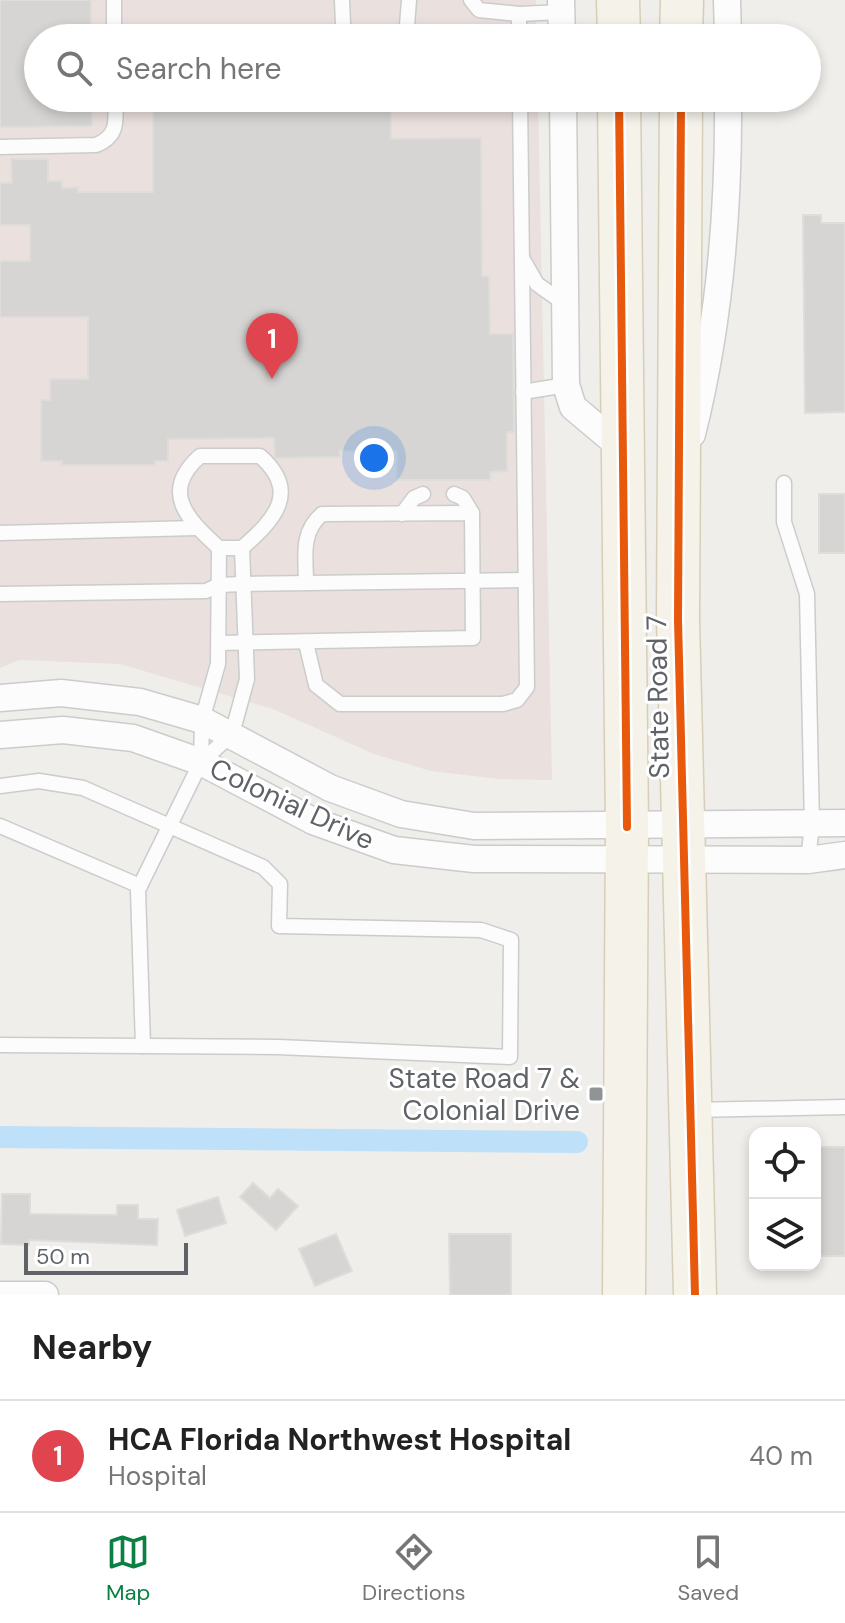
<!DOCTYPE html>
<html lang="en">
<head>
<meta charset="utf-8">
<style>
	:root { --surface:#fff; --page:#f6f6f6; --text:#222; --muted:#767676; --line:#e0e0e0; --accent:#0b8043 }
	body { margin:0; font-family:"DM Sans",sans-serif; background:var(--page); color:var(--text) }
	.controls { position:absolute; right:24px; bottom:24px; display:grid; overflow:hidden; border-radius:16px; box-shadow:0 4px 12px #0003 }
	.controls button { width:72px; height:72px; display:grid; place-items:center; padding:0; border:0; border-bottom:2px solid var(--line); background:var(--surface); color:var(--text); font:40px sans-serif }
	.scale { position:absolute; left:24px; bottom:20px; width:164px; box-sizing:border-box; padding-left:8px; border:4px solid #5f6368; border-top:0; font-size:22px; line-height:28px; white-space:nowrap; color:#5f6368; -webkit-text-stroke:6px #fff; paint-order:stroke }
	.you { position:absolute; left:374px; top:458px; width:28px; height:28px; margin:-20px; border:6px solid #fff; border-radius:50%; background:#1a73e8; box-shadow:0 0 0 12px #1a73e833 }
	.badge { display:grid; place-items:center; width:52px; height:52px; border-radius:50%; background:var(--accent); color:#fff; font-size:26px; font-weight:700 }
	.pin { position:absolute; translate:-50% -66px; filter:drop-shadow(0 2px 4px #0008) }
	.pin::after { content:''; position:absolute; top:42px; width:28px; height:24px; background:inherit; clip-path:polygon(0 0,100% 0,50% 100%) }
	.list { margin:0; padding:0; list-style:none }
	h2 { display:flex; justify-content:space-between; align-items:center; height:104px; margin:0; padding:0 32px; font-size:34px }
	h2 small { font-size:26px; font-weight:400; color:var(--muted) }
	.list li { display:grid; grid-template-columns:52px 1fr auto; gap:24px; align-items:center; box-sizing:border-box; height:112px; padding:0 32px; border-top:2px solid var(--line) }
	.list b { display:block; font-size:30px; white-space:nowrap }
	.list p { margin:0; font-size:26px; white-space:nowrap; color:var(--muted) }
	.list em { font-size:26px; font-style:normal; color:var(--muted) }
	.icon { flex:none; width:44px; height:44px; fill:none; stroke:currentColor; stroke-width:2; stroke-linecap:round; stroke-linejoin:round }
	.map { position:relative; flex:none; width:845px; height:1295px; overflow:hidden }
	.search { position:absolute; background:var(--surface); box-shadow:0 4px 12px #0003; left:24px; right:24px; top:24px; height:88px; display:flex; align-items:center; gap:20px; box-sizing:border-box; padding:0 28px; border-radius:44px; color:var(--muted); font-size:30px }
	.sheet { height:216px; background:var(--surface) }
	nav { display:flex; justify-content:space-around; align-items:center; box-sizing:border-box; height:112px; border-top:2px solid var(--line); background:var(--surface); font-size:22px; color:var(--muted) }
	nav a { display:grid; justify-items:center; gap:4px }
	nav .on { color:var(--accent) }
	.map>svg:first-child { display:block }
	.medical { fill:#eae0de }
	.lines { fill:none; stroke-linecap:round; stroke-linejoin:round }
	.canal { stroke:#bfe0f9; stroke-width:22 }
	.building { fill:#d6d5d3; stroke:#deddd9; stroke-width:2 }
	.service-casing { stroke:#cbcccc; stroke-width:17 }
	.minor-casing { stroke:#cbcccc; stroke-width:29 }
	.primary-casing { stroke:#d7ceb8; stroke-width:45 }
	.service { stroke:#fdfcfc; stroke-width:14 }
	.minor { stroke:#fdfcfc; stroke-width:26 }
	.primary { stroke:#f4f2e9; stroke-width:42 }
	.cycleway-casing { stroke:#fff; stroke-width:13 }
	.cycleway { stroke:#e8590c; stroke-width:8 }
	.poi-dot { fill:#919496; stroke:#fff; stroke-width:3 }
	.labels { text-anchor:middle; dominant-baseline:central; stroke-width:6; stroke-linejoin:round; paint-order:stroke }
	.street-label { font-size:28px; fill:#5f6368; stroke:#fff }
	.poi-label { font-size:28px; fill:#5f6368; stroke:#fff; text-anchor:end }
</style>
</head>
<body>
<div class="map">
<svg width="845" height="1295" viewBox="0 0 845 1295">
	<rect width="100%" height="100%" fill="#efeeea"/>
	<polygon class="medical" points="0,0 536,0 536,38 38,38 38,98 538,98 552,780 499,779 431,771 374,754 273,709 120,664 19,660 0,668"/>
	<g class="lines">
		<polyline class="canal" points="0,1137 577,1142"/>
	</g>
	<g class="building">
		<polygon points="0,0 91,0 91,38 38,38 38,98 92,98 92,126 0,127"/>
		<polygon points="164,98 391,98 391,139 481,138 482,276 489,276 490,334 513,334 514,432 507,432 507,471 490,472 490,480 397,480 397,451 340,451 340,457 275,458 274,438 168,439 168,461 155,461 155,465 62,465 62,461 41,461 41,400 50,400 50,379 88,379 88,317 0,317 0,261 30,261 30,225 0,225 0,183 12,183 11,159 48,159 48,181 62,181 62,188 78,187 78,192 153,192 153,110 165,110"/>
		<polygon points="803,215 821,215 821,223 845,223 845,412 805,413"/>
		<rect x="819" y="494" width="26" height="59"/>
		<rect x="815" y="1147" width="30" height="109"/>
		<polygon points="253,1183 270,1198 278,1189 298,1206 276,1230 240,1197"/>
		<polygon points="2,1194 30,1194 30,1214 117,1215 117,1205 138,1205 138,1219 158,1219 157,1245 29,1240 29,1245 1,1244"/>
		<polygon points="218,1197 226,1223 185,1236 177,1210"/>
		<polygon points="336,1234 352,1271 315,1286 299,1249"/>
		<polygon points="449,1234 511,1234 511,1295 450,1295"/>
	</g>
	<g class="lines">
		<defs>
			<g id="service">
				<polyline points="114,0 114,38"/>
				<polyline points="342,0 343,24"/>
				<polyline points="471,0 479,10 519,14 562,12"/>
				<polyline points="519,14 519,38"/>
				<polyline points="406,38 409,0"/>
				<path d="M0,147L96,145C119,136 116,120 115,98"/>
				<polyline points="522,258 537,284 565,304"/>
				<polyline points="523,392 566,385"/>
				<path d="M200,456H260C301,492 274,520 242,548H219C187,519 160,492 200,456Z"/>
				<polyline points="784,483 784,522 807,594 812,825 808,860"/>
				<polyline points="454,494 463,498 472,513"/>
				<polyline points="402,514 414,498 423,494"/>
				<polyline points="0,533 196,528"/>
				<polyline points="0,594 206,591 219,585 243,584 525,580"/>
				<path d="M220,643L473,638L472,513L322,514C300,533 306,557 306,583"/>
				<polyline points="306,643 316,685 340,704 503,704 517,700 527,687 520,98"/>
				<polyline points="201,762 202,720 218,664 219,548"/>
				<polyline points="0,786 39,781 83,788 263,867 280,884 279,926 481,930 511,940 510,1057 278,1047 0,1045"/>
				<polyline points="0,826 140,886"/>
				<polyline points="143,1046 138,890 201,762 232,734 247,679 242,548"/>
				<polyline points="693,1110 845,1107"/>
			</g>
			<g id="minor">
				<polyline points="561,0 562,38"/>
				<polyline points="727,0 728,38"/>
				<polyline points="563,98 566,385 573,407 623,449"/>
				<path d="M692,434C720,323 729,212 728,98"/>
				<polyline points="0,698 61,693 140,702 202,720 330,788 401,814 474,826 845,823"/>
				<polyline points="0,735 63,730 133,738 201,762 313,821 394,850 474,859 808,860 845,855"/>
				<polyline points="0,1295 45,1295"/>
			</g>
			<g id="primary">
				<polyline points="618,0 619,38"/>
				<polyline points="681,38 682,0"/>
				<polyline points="619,98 627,827 624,1295"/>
				<polyline points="681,98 678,620 695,1295"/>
			</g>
		</defs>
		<use href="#service" class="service-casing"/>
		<use href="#minor" class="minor-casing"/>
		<use href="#primary" class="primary-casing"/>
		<use href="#service" class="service"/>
		<use href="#minor" class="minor"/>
		<use href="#primary" class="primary"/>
		<defs>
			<g id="cycleway">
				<polyline points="619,98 627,827"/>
				<polyline points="681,98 678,620 695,1295"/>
			</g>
		</defs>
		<use href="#cycleway" class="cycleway-casing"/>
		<use href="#cycleway" class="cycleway"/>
	</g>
	<rect class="poi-dot" x="588" y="1086" width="16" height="16" rx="4"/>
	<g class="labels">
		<g class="street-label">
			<text transform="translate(658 697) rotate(-91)">State Road 7</text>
			<text transform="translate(292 804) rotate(25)">Colonial Drive</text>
		</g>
		<g class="poi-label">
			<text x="580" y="1078">State Road 7 &amp;<tspan x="580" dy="32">Colonial Drive</tspan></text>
		</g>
	</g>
</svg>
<div class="controls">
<button><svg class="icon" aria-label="locate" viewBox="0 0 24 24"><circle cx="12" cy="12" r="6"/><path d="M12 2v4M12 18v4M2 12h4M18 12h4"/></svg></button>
<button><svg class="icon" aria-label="layers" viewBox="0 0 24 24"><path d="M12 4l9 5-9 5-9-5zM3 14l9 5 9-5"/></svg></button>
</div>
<div class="scale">50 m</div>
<div class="you"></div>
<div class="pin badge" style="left:272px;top:379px;background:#e0444e">1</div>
<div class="search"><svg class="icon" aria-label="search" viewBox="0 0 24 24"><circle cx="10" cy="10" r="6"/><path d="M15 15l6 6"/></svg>Search here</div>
</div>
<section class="sheet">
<h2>Nearby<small></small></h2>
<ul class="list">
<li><span class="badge" style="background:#e0444e">1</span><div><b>HCA Florida Northwest Hospital</b><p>Hospital</p></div><em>40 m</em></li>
</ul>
</section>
<nav>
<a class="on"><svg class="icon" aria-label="map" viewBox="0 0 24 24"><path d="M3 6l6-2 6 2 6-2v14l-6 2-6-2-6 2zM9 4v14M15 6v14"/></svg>Map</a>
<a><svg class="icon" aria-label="directions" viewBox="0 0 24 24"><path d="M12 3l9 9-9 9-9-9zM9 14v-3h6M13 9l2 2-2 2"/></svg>Directions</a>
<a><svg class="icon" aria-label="saved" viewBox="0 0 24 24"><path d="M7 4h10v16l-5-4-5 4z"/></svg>Saved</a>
</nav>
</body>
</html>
